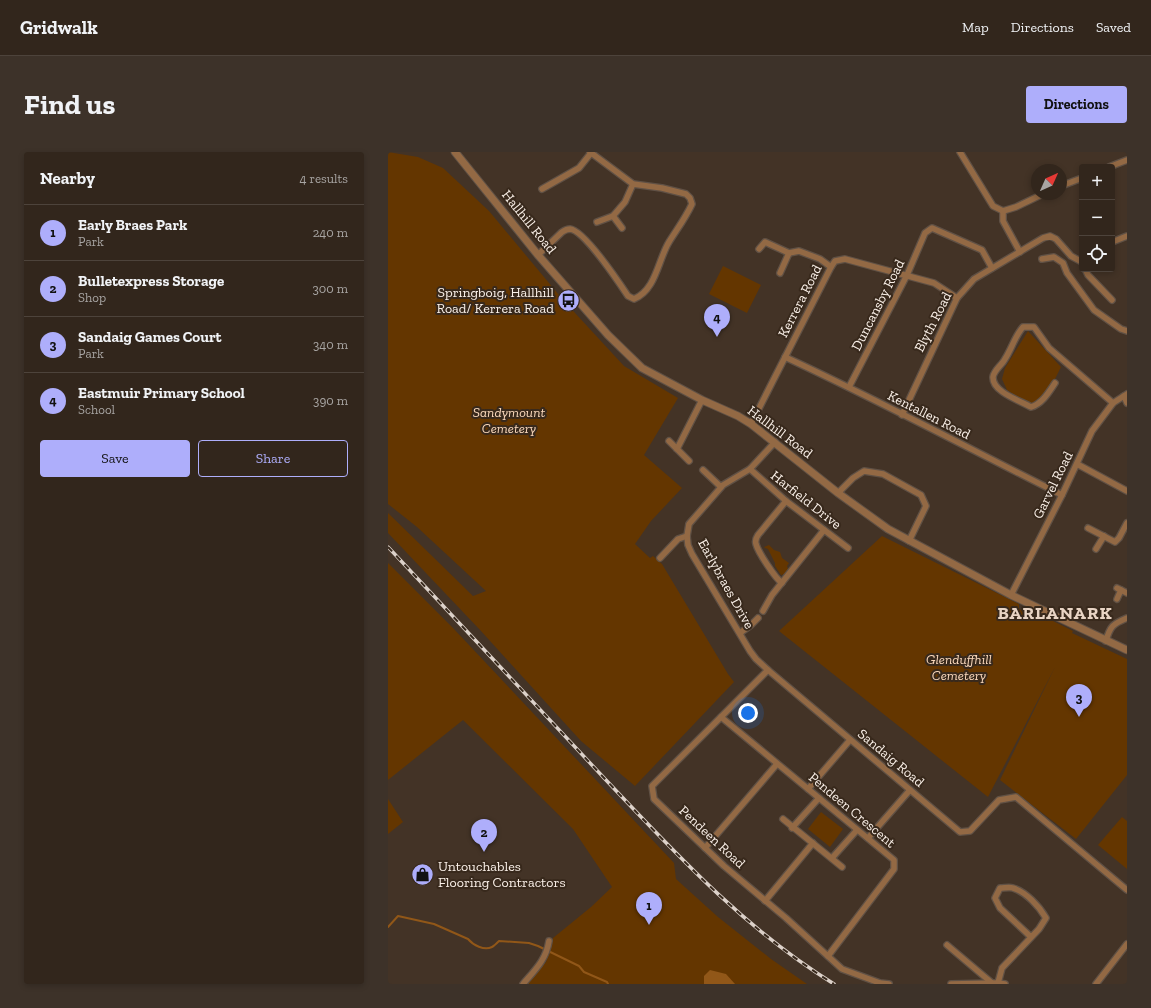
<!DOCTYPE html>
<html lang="en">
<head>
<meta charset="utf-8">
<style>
	:root { --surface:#32261c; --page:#3d3229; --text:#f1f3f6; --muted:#a8a5a3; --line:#4d433b; --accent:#aeaefb }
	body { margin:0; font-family:"Zilla Slab",serif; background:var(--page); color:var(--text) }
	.controls { position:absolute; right:12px; top:12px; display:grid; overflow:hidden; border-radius:4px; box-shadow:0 2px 6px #0003 }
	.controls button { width:36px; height:36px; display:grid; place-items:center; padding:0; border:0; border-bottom:1px solid var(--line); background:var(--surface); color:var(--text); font:20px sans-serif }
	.compass { position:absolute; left:643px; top:12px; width:36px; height:36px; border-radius:50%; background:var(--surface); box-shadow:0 2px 6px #0003; rotate:45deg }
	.you { position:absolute; left:360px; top:561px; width:14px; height:14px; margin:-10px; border:3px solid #fff; border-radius:50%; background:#1a73e8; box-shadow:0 0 0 6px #1a73e833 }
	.badge { display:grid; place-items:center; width:26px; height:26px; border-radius:50%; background:var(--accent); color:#111; font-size:13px; font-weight:700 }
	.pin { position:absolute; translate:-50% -33px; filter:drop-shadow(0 1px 2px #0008) }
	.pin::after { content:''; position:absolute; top:21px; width:14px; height:12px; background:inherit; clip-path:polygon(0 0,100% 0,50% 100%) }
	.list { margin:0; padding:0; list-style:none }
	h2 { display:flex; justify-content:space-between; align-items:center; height:52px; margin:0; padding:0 16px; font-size:17px }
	h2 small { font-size:13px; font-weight:400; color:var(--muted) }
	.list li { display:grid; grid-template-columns:26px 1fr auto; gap:12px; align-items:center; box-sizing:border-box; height:56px; padding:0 16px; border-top:1px solid var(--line) }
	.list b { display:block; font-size:15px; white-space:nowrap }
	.list p { margin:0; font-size:13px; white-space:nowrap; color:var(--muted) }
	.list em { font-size:13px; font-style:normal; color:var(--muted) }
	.actions { display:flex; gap:8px; padding:12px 16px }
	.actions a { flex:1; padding:9px 0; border:1px solid var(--accent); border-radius:4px; text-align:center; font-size:14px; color:var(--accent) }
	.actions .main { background:var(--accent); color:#111 }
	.icon { flex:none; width:22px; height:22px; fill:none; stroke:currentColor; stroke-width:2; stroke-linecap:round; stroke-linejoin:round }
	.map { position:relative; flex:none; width:739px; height:832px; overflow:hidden; border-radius:4px }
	header { display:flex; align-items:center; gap:24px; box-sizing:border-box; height:56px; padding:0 20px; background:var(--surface); border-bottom:1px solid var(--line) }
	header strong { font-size:19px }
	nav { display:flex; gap:22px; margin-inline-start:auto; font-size:14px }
	.intro { display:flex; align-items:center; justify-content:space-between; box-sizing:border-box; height:96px; padding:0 24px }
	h1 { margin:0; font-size:28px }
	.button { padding:10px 18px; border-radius:4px; background:var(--accent); color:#111; font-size:14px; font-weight:700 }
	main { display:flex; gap:24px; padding:0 24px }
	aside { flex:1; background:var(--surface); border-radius:4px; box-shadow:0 2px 6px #0003 }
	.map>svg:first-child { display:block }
	.green { fill:#643600 }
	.water { fill:#915718 }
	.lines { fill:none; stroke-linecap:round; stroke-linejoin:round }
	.stream { stroke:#915718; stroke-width:2 }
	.minor-casing { stroke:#605145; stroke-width:8 }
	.tertiary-casing { stroke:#605145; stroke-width:9 }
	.minor { stroke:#936944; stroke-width:5.5 }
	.tertiary { stroke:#936944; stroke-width:7 }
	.rail-casing { stroke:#dcd1c9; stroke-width:3.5 }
	.rail { stroke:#38291c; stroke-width:2; stroke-dasharray:6; stroke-linecap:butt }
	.labels { text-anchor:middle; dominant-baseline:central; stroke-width:4; stroke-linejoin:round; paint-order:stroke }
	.street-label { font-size:14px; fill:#fbf1e9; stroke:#38291c }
	.poi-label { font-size:14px; fill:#fbf1e9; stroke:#38291c; text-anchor:end }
	.park-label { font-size:14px; font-style:italic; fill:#fcdabd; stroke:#38291c }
	.district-label { font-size:18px; font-weight:bold; letter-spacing:1px; fill:#e8d4c4; stroke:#38291c }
</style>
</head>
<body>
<header>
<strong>Gridwalk</strong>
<nav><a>Map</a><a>Directions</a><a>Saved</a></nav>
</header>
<div class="intro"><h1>Find us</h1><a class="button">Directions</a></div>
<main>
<aside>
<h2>Nearby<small>4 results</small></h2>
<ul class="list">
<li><span class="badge">1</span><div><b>Early Braes Park</b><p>Park</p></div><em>240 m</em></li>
<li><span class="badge">2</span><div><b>Bulletexpress Storage</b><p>Shop</p></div><em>300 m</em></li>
<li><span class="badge">3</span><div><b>Sandaig Games Court</b><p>Park</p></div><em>340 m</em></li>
<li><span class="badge">4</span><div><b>Eastmuir Primary School</b><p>School</p></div><em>390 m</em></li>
</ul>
<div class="actions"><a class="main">Save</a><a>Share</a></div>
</aside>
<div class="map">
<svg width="739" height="832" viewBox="0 0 739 832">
	<rect width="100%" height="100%" fill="#433326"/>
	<g class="green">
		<polygon points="0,0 30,5 55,16 101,59 176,149 236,214 290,246 256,303 294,336 263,369 247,392 262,406 265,404 274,412 340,522 346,530 247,634 193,589 93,479 0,381 0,361 85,444 98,439 29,375 0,352"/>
		<polygon points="335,114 373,133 359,161 321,142"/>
		<polygon points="640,179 673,215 658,245 648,251 639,251 619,238 614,227 617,216"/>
		<polygon points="494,384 631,452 631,457 653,468 657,465 685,479 684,481 739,507 739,623 688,687 612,628 667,515 600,645 391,479"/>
		<polygon points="381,393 386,398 392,400 394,406 401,411 399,414 400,417 397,422 393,423 387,414 387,411 380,397 377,396 376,395"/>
		<polygon points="0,411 65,476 286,711 288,727 330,765 383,807 419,832 138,832 158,810 165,786 203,755 224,735 185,677 75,568 0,628"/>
		<polygon points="0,647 15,670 0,682"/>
		<polygon points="433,660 455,677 442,695 420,677"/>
		<polygon points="734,665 739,669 739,717 710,693"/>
	</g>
	<polygon class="water" points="322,818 338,822 347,832 316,832 316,824"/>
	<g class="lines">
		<path class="stream" d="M0,775L10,764L46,772L80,787C85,793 96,799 104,795C106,794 109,791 111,789L141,791L150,794L191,814L196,820L219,830L220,832"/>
		<defs>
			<g id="minor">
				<polyline points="572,0 605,54 615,59 628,55 655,42"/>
				<polyline points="721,15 739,8"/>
				<polyline points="673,34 694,26"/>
				<polyline points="154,37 191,16 203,1"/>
				<polyline points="615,59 615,69 632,100"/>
				<polyline points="225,64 237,50 245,32"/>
				<polyline points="209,70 225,64 234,76"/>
				<polyline points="724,90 739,84"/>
				<polyline points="371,97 377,90 401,101 411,99 432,107 443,115"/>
				<path d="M150,103L174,80C177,78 179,77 182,77C196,78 232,132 240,144L246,147C268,138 270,108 281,90C289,77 297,67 304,52L302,46L298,42L274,36L245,32L202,0"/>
				<polyline points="654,107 666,105 675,111 679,121 706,158 733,177 739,179"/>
				<polyline points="697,117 700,123 724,148"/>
				<polyline points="392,121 401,101"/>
				<path d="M397,205C490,248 582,297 674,343"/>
				<path d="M667,231C661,240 654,252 643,255C633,249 604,240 605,225C606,218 614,213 617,207C624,196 627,184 635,175H646L661,196L725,251"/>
				<polyline points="461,235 519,123 537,81 544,76 594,98 604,116"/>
				<polyline points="736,244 739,251"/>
				<polyline points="514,263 569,146 586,127 655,86 662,84 668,87 683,104 694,110"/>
				<polyline points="363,272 443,115 447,109 457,107 546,131 569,146"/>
				<polyline points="281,289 301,309"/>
				<polyline points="289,297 314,248"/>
				<polyline points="689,312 739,339"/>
				<polyline points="362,317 398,349 460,396"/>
				<polyline points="315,318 333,335"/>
				<polyline points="450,341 465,326 476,319 495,322 533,343 538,354 521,389"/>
				<polyline points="700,376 727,390 731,386 739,371"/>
				<polyline points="708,397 716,384"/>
				<polyline points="272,406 290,387 299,384"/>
				<path d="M394,431C387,426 370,400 368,392C367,389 368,386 370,383L398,349"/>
				<polyline points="729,436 739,441"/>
				<polyline points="623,443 674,343 704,279 725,251 739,242"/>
				<polyline points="729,447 733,438"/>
				<polyline points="375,459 384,443 436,378"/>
				<polyline points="352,481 363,473 370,466"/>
				<path d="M718,489C722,474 725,472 739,466"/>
				<polyline points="380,518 368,507 362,499 304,402 300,393 299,384 301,372 335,333 362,317 387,290"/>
				<polyline points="333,565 506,708 506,717 440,804"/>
				<polyline points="420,637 462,588"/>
				<polyline points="395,667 454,715"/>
				<polyline points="404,676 431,646"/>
				<polyline points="480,686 522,638"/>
				<polyline points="317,696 389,612"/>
				<polyline points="444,706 469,678"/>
				<polyline points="377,749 425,691"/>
				<polyline points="559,793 604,831"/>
				<path d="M610,831L614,816L651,777L658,766C651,754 638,740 625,736C622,735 616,736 612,736L607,746L612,756L643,785"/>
				<path d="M135,832C147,818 158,808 161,789"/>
				<polyline points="501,832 492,831 454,817 398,766 336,714 266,647 264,634 380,518 572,680 582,679 611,648 628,645 739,738"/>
				<polyline points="563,832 610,831 617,832"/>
				<polyline points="708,832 739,792"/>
			</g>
			<polyline id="tertiary" points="67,0 150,103 220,183 254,216 314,248 350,264 363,272 450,341 500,377 623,443 739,498"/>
		</defs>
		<use href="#minor" class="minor-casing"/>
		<use href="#tertiary" class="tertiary-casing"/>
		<use href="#minor" class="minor"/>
		<use href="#tertiary" class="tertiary"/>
		<defs>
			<path id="rail" d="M0,395C73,473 145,550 217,627C288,702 358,778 446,832"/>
		</defs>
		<use href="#rail" class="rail-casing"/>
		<use href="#rail" class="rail"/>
	</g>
	<defs>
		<symbol id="bus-disc" viewBox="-11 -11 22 22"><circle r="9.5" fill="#aeaefb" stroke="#38291c"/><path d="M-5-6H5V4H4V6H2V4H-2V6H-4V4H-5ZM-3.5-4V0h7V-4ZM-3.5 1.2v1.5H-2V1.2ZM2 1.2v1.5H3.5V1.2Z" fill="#111"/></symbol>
		<symbol id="shop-disc" viewBox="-11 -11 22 22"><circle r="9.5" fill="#aeaefb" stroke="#38291c"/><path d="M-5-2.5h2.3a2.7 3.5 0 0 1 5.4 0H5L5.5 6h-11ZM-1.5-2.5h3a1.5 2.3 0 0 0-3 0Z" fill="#111"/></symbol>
	</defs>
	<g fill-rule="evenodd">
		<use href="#bus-disc" x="168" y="136" width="25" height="25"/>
		<use href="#shop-disc" x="22" y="710" width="25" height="25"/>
	</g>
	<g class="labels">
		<g class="street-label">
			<text transform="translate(141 70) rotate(51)">Hallhill Road</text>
			<text transform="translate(412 149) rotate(-63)">Kerrera Road</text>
			<text transform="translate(490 153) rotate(-63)">Duncansby Road</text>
			<text transform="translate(545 170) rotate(-63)">Blyth Road</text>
			<text transform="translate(541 263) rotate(27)">Kentallen Road</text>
			<text transform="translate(392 280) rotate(37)">Hallhill Road</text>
			<text transform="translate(665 333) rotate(-64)">Garvel Road</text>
			<text transform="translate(418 348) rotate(38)">Harfield Drive</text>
			<text transform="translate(338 432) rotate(61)">Earlybraes Drive</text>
			<text transform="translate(503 606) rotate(40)">Sandaig Road</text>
			<text transform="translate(464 658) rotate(40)">Pendeen Crescent</text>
			<text transform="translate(324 685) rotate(43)">Pendeen Road</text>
		</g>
		<g class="poi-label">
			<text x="166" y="140">Springboig, Hallhill<tspan x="166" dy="16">Road/ Kerrera Road</tspan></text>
			<text x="50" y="714" text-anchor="start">Untouchables<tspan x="50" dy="16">Flooring Contractors</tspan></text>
		</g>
		<g class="park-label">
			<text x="121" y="260">Sandymount<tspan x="121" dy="16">Cemetery</tspan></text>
			<text x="571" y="507">Glenduffhill<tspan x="571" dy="16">Cemetery</tspan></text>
		</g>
		<g class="district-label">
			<text x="667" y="461">BARLANARK</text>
		</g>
	</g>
</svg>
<div class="controls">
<button>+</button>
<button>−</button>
<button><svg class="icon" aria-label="locate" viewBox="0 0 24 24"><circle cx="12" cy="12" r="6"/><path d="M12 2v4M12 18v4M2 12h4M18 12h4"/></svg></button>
</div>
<svg class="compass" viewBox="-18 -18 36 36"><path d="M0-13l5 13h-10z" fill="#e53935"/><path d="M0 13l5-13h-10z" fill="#a8a5a3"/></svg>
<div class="you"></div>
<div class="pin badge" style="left:261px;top:773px">1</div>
<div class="pin badge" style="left:96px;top:700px">2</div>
<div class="pin badge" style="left:691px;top:565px">3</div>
<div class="pin badge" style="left:329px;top:185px">4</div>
</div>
</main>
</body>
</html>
